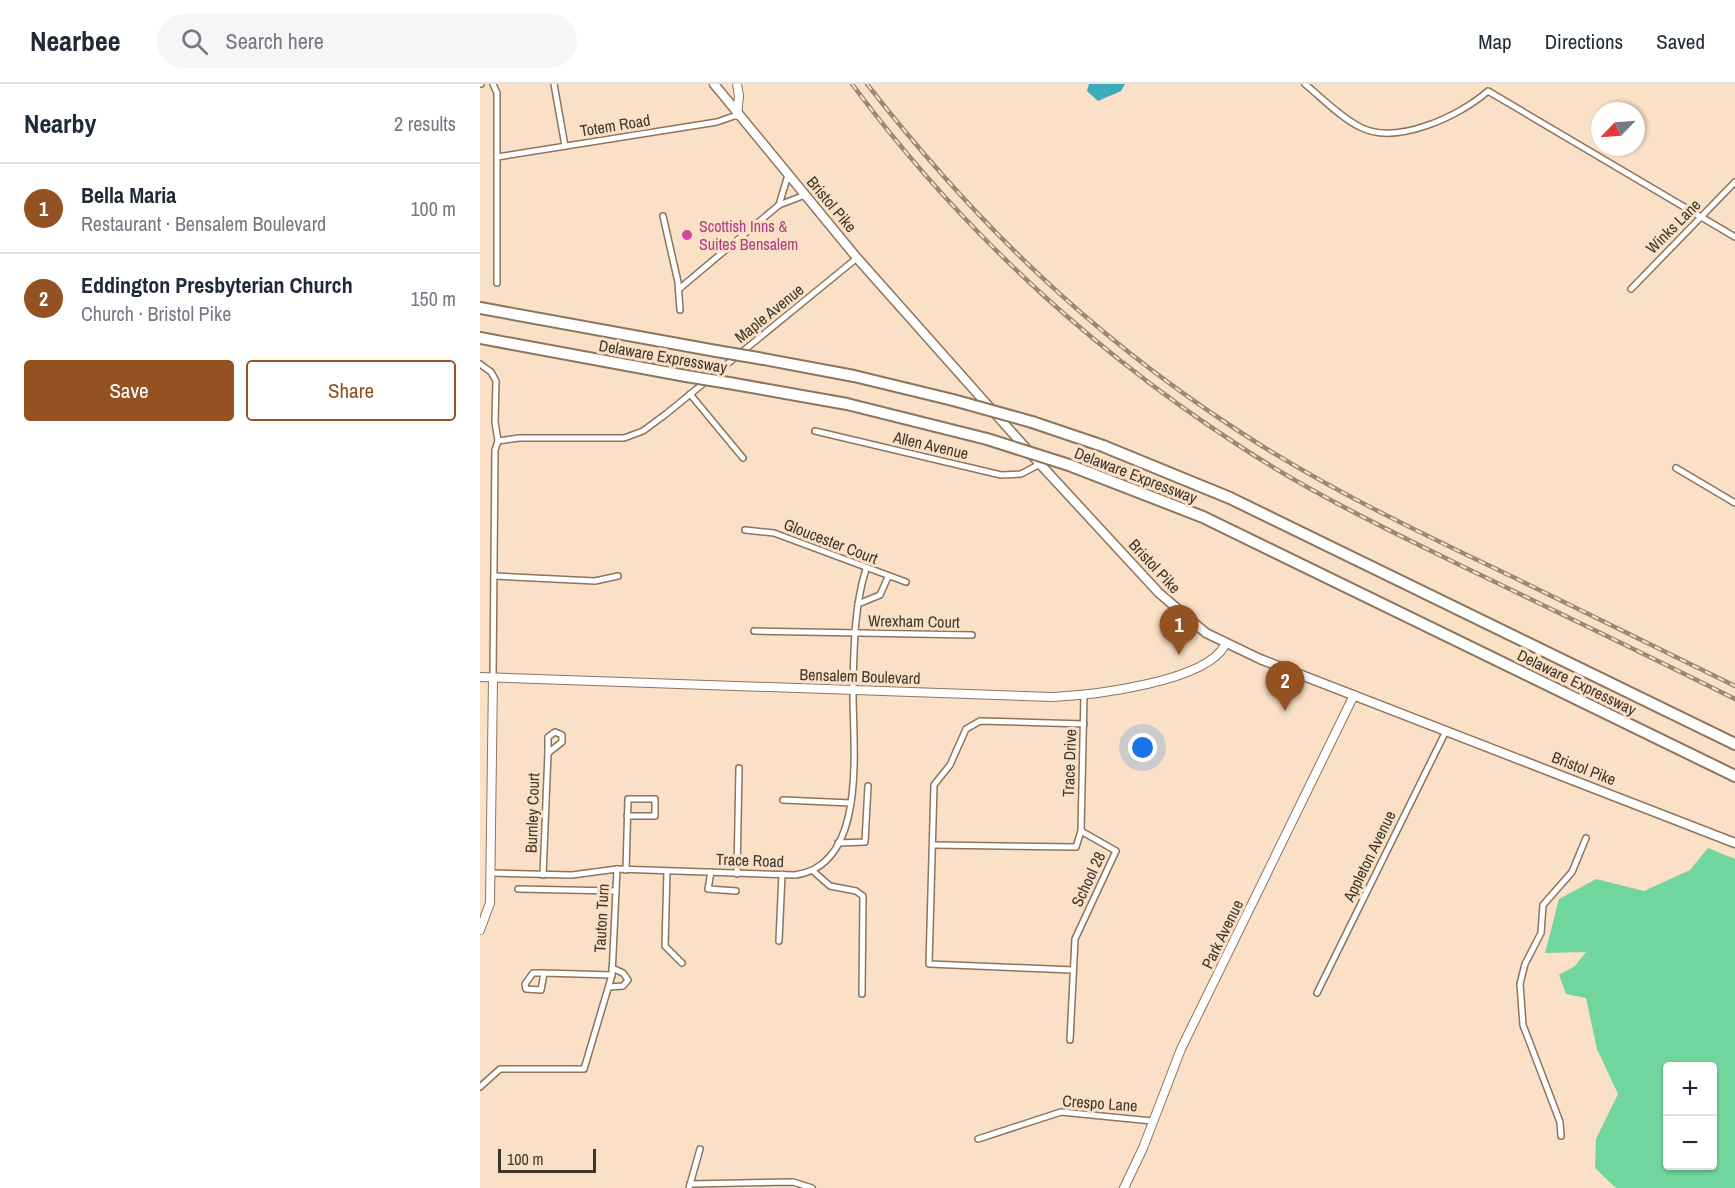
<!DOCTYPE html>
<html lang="en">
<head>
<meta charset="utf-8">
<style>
	:root { --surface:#fff; --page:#f6f6f7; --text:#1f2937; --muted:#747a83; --line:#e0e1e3; --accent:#945122 }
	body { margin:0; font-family:"Archivo Narrow",sans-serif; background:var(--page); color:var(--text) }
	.controls { position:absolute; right:18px; bottom:18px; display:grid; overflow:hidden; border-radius:6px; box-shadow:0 2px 4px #0004 }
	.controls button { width:54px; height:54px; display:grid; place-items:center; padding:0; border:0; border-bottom:2px solid var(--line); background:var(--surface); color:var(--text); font:30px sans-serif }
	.compass { position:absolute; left:1111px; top:18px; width:54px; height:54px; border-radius:50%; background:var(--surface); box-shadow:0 2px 4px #0004; rotate:245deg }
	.scale { position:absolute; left:18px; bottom:15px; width:98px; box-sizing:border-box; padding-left:6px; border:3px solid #3f362b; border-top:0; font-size:16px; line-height:21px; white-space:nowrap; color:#3f362b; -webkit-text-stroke:4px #f9e0c6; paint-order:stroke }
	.you { position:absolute; left:663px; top:664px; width:21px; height:21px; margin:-15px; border:4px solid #fff; border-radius:50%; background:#1a73e8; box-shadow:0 0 0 9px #1a73e833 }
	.badge { display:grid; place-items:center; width:39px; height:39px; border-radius:50%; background:var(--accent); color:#fff; font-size:20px; font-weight:700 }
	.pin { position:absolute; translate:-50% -50px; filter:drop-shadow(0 2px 3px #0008) }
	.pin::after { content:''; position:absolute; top:32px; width:21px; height:18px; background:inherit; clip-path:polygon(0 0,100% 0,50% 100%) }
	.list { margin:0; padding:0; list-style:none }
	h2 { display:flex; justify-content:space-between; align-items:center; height:78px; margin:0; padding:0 24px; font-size:26px }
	h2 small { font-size:20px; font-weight:400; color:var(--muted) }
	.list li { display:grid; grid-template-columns:39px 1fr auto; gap:18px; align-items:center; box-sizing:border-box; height:90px; padding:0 24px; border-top:2px solid var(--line) }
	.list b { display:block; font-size:22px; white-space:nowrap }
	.list p { margin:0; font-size:20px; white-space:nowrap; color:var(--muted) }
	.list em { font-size:20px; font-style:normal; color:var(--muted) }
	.actions { display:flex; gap:12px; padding:18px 24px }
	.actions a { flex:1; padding:14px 0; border:2px solid var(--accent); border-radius:6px; text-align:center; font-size:21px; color:var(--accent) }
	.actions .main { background:var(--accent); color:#fff }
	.icon { flex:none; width:33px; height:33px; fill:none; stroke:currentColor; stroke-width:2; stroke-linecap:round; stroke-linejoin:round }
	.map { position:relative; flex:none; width:1255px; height:1104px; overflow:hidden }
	header { display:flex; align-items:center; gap:36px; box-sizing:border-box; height:84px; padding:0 30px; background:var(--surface); border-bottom:2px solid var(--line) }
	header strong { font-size:28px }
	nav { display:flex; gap:33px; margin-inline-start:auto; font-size:21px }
	.search { width:420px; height:54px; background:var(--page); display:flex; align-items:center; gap:15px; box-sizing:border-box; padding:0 21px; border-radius:33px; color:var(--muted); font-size:22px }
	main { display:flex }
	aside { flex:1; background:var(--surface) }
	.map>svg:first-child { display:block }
	.green { fill:#71d69d; fill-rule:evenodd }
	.water { fill:#3cacbb }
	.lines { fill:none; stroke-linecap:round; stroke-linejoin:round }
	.street-casing { stroke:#8c755d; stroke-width:8 }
	.secondary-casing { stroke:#8c755d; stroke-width:10 }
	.primary-casing { stroke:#8c755d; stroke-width:11 }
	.highway-casing { stroke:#8c755d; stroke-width:14 }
	.street { stroke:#fff; stroke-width:5 }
	.secondary { stroke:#fff; stroke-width:8 }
	.primary { stroke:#fff; stroke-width:8 }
	.highway { stroke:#fff; stroke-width:10 }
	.rail-casing { stroke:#998876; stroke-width:4.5 }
	.rail { stroke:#f9e0c6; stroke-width:2; stroke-dasharray:7; stroke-linecap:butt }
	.highway-bridge-casing { stroke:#8c755d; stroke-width:14; stroke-linecap:butt }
	.highway-bridge { stroke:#fff; stroke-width:10 }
	.hotel-dot { fill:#d1479c; stroke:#f9e0c6; stroke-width:2 }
	.labels { text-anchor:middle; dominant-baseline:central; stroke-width:6; stroke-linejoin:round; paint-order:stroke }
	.street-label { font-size:16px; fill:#3f362b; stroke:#f9e0c6 }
	.hotel-label { font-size:16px; fill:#b23c85; stroke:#f9e0c6; text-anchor:start }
</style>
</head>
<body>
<header>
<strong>Nearbee</strong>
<div class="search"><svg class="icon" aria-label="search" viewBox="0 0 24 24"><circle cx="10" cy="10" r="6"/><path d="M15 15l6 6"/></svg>Search here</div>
<nav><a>Map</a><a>Directions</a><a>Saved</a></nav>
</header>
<main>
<aside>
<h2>Nearby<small>2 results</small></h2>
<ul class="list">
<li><span class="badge">1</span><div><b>Bella Maria</b><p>Restaurant · Bensalem Boulevard</p></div><em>100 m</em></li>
<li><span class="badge">2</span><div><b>Eddington Presbyterian Church</b><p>Church · Bristol Pike</p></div><em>150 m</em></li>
</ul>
<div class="actions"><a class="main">Save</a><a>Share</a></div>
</aside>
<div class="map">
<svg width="1255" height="1104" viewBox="0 0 1255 1104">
	<rect width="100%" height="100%" fill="#f9e0c6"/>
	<path class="green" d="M1228,764L1255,775V1104H1136L1115,1084L1116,1055L1138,1010L1117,965L1106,914L1086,910L1079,891L1095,882L1106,868L1065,869L1079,815L1116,795L1164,807L1210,786ZM1232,982V1082H1188V982Z"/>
	<polygon class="water" points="609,0 645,0 641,7 618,17 607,7"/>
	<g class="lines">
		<defs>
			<g id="street">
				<polyline points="0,0 1,0"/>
				<polyline points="13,0 17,9 17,199"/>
				<polyline points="74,0 85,62"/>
				<path d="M825,0C842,14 860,33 880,43C916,62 980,32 1008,7L1255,153"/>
				<polyline points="17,73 237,38 257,31"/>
				<polyline points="299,121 308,91"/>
				<polyline points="183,132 198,198 200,226"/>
				<polyline points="199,205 299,121 325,111"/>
				<polyline points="1151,205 1255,98"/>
				<polyline points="0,280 11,288 16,297 15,338 18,357 15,366 13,594"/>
				<polyline points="210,310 263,374"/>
				<polyline points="335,347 521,391 541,390 560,380"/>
				<polyline points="18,357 39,354 144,354 163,347 186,330 377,174"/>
				<polyline points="1196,384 1255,419"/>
				<polyline points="265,446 294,449 426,498"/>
				<polyline points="15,492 115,497 138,492"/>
				<polyline points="378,520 400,511 408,493"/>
				<polyline points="274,547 492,551"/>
				<polygon points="75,648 82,651 82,658 68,669 68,653"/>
				<polyline points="303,716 371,719"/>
				<polyline points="601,747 604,611"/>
				<polyline points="358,759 385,758 388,702"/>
				<polyline points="454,761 596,763 601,747 636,767 595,855 590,956"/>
				<polyline points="146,786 148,715 175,715 175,732 147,732"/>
				<polyline points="187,787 185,862 202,879"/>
				<polyline points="333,787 350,802 376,807 383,812 382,910"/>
				<polyline points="231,788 228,805 256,807"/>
				<path d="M11,789L92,791L137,785L315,791C390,781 372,657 373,603C374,564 374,523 386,485"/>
				<polyline points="257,790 259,684"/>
				<polyline points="63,791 68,669"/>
				<polyline points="38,805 136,807"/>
				<polyline points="299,857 302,790"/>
				<polyline points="593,886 449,880 454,701 470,681 486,645 500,637 604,640"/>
				<polyline points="64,889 61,906 46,905 45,900 53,889 64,889 132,891"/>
				<polyline points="129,903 143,902 148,896 143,889 132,884"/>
				<polyline points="837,909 966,647"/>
				<polyline points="0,1003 20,985 104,985 132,891 137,785"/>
				<polyline points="1081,1052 1080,1038 1043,941 1040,900 1045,880 1061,849 1063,821 1092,788 1106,754"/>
				<polyline points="498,1055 581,1028 672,1037"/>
				<polyline points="210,1100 313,1098 332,1104"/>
				<polyline points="209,1104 220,1065"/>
			</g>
			<g id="secondary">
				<polyline points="257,31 259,12 257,0"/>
				<path d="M0,593L573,613C613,611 726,598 745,561"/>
				<polyline points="0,846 10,819 13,594"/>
				<polyline points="644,1104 663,1064 701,965 874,611"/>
			</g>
			<polyline id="primary" points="234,0 377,174 560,380 679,509 726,549 780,575 1255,759"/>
			<g id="highway">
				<polyline points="0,224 236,267"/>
				<polyline points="0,254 206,292"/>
				<polyline points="278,274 374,292 473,316"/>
				<polyline points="249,299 367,320 507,355"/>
				<polyline points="552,338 623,362 750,414 1255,660"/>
				<polyline points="589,381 723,433 1255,692"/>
			</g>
		</defs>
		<use href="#street" class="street-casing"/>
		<use href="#secondary" class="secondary-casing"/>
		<use href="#primary" class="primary-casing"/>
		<use href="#highway" class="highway-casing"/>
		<use href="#street" class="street"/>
		<use href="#secondary" class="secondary"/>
		<use href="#primary" class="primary"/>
		<use href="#highway" class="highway"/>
		<defs>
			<g id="rail">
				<path d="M372,0C478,143 609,264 758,361C829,408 908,446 984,483C1075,527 1165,570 1255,615"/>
				<path d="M387,0C494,137 607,248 754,344C842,402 938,448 1033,493C1107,529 1181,566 1255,602"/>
			</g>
		</defs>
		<use href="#rail" class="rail-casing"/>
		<use href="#rail" class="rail"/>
		<defs>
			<g id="highway-bridge">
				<polyline points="236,267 278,274"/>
				<polyline points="206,292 249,299"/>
				<polyline points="473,316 552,338"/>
				<polyline points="507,355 589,381"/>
			</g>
		</defs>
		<use href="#highway-bridge" class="highway-bridge-casing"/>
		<use href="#highway-bridge" class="highway-bridge"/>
	</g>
	<circle class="hotel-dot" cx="207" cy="151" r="6"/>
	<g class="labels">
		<g class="street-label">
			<text transform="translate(135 41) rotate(-9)">Totem Road</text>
			<text transform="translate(352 120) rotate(50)">Bristol Pike</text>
			<text transform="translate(1193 142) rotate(-45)">Winks Lane</text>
			<text transform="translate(289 229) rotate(-39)">Maple Avenue</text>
			<text transform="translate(183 272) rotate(10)">Delaware Expressway</text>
			<text transform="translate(451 361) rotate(13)">Allen Avenue</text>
			<text transform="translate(656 391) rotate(21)">Delaware Expressway</text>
			<text transform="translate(351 457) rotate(21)">Gloucester Court</text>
			<text transform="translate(675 482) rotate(47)">Bristol Pike</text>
			<text transform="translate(434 537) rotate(1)">Wrexham Court</text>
			<text transform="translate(380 592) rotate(2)">Bensalem Boulevard</text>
			<text transform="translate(1097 598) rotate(26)">Delaware Expressway</text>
			<text transform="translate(589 679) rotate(-88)">Trace Drive</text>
			<text transform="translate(1104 684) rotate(21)">Bristol Pike</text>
			<text transform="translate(52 729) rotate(-88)">Burnley Court</text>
			<text transform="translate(889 772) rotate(-64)">Appleton Avenue</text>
			<text transform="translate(270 776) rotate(2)">Trace Road</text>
			<text transform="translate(608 795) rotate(-65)">School 28</text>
			<text transform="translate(121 834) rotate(-87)">Tauton Turn</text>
			<text transform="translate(742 850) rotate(-64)">Park Avenue</text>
			<text transform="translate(620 1019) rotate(4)">Crespo Lane</text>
		</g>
		<g class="hotel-label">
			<text x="219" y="142">Scottish Inns &amp;<tspan x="219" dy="18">Suites Bensalem</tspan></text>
		</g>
	</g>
</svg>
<div class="controls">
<button>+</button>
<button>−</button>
</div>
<svg class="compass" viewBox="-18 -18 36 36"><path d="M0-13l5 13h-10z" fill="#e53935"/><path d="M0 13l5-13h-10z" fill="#747a83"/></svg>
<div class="scale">100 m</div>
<div class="you"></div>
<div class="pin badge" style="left:699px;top:571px">1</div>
<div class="pin badge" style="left:805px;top:627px">2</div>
</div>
</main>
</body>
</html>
